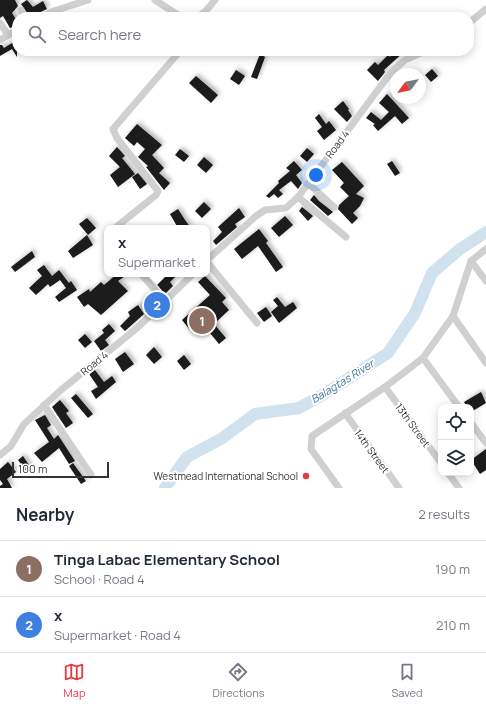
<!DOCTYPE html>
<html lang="en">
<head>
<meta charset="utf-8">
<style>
	:root { --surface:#fff; --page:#f2f2f3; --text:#1f2937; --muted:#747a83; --line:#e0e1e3; --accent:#e63946 }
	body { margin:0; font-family:Manrope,sans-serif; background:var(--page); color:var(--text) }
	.controls { position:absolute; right:12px; bottom:12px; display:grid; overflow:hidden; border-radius:8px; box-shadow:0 2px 10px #0003 }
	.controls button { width:36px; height:36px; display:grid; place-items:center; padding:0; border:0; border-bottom:1px solid var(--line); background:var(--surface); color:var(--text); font:20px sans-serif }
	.compass { position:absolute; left:390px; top:68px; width:36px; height:36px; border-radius:50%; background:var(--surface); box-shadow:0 2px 10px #0003; rotate:238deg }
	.scale { position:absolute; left:12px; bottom:10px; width:97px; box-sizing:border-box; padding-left:4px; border:2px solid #333; border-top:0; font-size:11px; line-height:14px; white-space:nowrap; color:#333; -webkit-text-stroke:3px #fff; paint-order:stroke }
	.you { position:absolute; left:316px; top:175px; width:14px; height:14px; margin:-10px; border:3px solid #fff; border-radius:50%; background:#1a73e8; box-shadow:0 0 0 6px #1a73e833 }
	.badge { display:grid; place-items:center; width:26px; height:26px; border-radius:50%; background:var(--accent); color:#fff; font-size:13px; font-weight:700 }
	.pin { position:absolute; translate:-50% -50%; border:2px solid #fff; box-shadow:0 1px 4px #0006 }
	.popup { position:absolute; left:104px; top:225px; width:106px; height:52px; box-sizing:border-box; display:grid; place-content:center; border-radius:8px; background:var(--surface); filter:drop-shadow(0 1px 3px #0005); font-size:13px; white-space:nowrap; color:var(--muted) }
	.popup b { font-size:15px; color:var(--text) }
	.popup::after { content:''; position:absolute; left:50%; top:100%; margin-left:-8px; border:8px solid transparent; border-top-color:var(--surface) }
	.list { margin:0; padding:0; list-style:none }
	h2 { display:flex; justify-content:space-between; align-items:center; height:52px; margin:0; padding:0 16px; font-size:17px }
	h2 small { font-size:13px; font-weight:400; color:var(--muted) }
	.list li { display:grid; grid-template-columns:26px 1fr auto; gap:12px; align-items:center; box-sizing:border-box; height:56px; padding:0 16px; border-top:1px solid var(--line) }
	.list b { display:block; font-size:15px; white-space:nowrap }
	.list p { margin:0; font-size:13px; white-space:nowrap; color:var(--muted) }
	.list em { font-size:13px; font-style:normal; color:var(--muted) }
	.icon { flex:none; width:22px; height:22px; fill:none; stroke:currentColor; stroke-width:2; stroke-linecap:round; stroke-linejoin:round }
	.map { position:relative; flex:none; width:486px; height:488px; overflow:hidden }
	.search { position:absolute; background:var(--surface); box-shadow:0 2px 10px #0003; left:12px; right:12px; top:12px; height:44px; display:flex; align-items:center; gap:10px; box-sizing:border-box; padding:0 14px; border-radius:16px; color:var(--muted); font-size:15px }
	.sheet { height:164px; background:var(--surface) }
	nav { display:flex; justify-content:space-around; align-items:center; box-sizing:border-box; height:56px; border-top:1px solid var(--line); background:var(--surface); font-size:11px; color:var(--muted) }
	nav a { display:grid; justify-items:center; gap:2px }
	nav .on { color:var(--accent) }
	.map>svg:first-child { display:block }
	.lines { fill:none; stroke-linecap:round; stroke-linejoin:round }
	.river { stroke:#cfe2ee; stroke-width:12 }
	.building { fill:#1a1a1a; filter:url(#shadow) }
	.minor { stroke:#d0d0d0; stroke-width:7 }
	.poi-dot { fill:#e63946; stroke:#fff; stroke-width:1.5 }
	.labels { text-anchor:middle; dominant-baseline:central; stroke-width:4; stroke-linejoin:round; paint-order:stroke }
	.street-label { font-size:10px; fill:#333; stroke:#fff }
	.poi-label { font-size:10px; fill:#333; stroke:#fff; text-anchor:end }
	.water-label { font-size:11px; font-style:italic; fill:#3f7597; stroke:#fff }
</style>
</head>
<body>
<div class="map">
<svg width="486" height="488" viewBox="0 0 486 488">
	<defs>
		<filter id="shadow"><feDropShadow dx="2.5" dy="-2.5" stdDeviation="2" flood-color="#0004"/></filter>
	</defs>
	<rect width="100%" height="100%" fill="#fff"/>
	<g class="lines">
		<polyline class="river" points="165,488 187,457 221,439 255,414 299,408 326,393 388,353 415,313 432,273 460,249 486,232"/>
	</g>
	<g class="building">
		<polygon points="0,0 15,0 18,6 12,13 17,21 17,25 10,28 3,16 0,18"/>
		<polygon points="27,0 33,7 43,1 47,9 30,17 21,4"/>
		<polygon points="17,40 17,57 12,49 0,56 0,45 2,45 4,48"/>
		<polygon points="393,51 405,51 384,70 385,72 378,81 367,70 375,62 378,65 388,55 390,57"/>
		<polygon points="260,54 265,57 257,79 251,77"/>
		<polygon points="432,69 438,76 431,82 425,75"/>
		<polygon points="236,70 245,76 239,85 230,79"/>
		<polygon points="196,76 218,95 211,103 189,83"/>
		<polygon points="387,94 409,118 402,124 395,116 378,131 373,125 375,124 366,118 371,112 381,120 389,112 379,103"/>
		<polygon points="343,101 349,109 348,110 352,116 347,122 334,109"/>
		<polygon points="319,114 326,124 329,121 336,130 324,140 317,131 322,127 315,118"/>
		<polygon points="137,124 162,145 152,155 164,168 159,173 170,183 164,190 146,167 148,166 138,157 145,149 137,142 134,146 125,138"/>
		<polygon points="117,147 125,156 122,158 135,174 118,187 110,175 120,167 109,156"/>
		<polygon points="307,148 314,154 307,162 300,156"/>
		<polygon points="180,149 189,156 184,162 175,155"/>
		<polygon points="204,157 213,165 206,173 197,165"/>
		<polygon points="294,161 302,170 296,175 302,183 298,189 291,181 279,190 283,194 278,198 274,194 269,198 266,196 279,183 278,181 290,171 286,168"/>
		<polygon points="392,161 400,173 395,176 387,164"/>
		<polygon points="342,162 364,186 356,194 364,198 360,206 353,213 358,218 352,224 338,209 339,205 349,196 340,187 344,183 332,170"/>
		<polygon points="138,173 147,184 140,189 132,177"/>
		<polygon points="314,195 319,201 333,212 328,216 310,200"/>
		<polygon points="204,202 211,209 202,218 195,211"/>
		<polygon points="302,207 313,216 308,221 299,211"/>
		<polygon points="239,208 245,217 235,224 237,227 216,245 213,241 222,232 218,227"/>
		<polygon points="178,209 185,220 191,228 178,228 170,214"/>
		<polygon points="285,216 293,225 279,237 271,228"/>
		<polygon points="87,218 96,228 88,235 79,224"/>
		<polygon points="259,229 268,241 266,243 283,267 276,272 258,246 242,259 234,249"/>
		<polygon points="87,235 93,245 73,258 68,251"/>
		<polygon points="32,251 35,257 15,272 11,267"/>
		<polygon points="44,265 52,276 59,270 69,283 71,281 77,290 59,302 55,297 66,288 60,280 50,287 48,284 36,295 29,288 42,276 37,270"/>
		<polygon points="117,274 128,274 118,281 128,291 120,298 101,315 88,304 84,307 77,297 89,289 90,292 101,282 104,285"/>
		<polygon points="165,274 173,274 175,277 170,282 173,286 165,294 154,281 159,276 160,278"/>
		<polygon points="205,276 226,298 222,302 229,310 214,324 226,338 219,344 200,321 190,330 182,320 210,295 198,282"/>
		<polygon points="277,297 285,307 293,302 297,308 279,323 271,312 278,306 273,300"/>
		<polygon points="138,305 144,314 125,331 120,326 130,316 128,312"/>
		<polygon points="266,307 272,316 264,322 257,313"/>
		<polygon points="109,324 115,331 105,340 109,345 101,351 94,341 104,333 102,330"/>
		<polygon points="85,334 92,342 85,348 78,340"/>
		<polygon points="154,347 162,357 154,364 146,355"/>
		<polygon points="125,352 134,364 123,372 115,359"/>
		<polygon points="184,355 191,364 184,370 177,361"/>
		<polygon points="95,370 104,382 112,376 116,382 96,399 91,391 98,387 89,374"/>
		<polygon points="481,392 486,403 471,412 471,407 467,407 464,402"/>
		<polygon points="76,394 93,414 88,418 71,398"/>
		<polygon points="60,400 69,411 66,413 73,423 66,428 52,407"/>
		<polygon points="45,415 51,425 47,428 54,439 58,435 75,461 69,464 59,448 42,462 34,453 49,442 35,420"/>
		<polygon points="486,449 486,470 480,474 471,460"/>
		<polygon points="23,456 31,468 26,471 18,460"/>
		<polygon points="8,462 16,472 7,479 12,488 0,488 0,486 3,484 0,480 0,469"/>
		<polygon points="73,463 86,481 81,484 69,466"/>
	</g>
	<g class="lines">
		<g class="minor">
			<polyline points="155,0 181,17"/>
			<polyline points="21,10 25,17"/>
			<polyline points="41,17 54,11 88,0"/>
			<polyline points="197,17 205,12 215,0"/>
			<polyline points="0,23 8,35"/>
			<polyline points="469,23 486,9"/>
			<polyline points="0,40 17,30"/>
			<polyline points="308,183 334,207"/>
			<polyline points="298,197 346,237"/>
			<polyline points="115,228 156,195 158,191 117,138 113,129 180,51"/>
			<polyline points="207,260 256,216 265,210 286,208 298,197 392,71 405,60 425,51"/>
			<polyline points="471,261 486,281"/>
			<polyline points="207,262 257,323"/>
			<polyline points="141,274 165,301"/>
			<polyline points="453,316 486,363"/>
			<polyline points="423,358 459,407"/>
			<polyline points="385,387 441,463"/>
			<polyline points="44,405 91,475"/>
			<polyline points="345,413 399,488"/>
			<polyline points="471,423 486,443"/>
			<polyline points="0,455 11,446 24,424 61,390 137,328 193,274"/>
			<polyline points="448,473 459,488"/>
			<polyline points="339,488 311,449 312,436 385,387 423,358 453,316 471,261 486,249"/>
		</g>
	</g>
	<circle class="poi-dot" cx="306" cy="476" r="4"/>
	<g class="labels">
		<g class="street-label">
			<text transform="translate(337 144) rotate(-53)">Road 4</text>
			<text transform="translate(94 363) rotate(-39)">Road 4</text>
			<text transform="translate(413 425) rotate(54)">13th Street</text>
			<text transform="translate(372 451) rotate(54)">14th Street</text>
		</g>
		<g class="poi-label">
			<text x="298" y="476">Westmead International School</text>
		</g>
		<g class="water-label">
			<text transform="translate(342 381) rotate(-32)">Balagtas River</text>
		</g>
	</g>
</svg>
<div class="controls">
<button><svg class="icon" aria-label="locate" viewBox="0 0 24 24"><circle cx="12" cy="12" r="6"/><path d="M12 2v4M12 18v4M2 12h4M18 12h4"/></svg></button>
<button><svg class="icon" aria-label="layers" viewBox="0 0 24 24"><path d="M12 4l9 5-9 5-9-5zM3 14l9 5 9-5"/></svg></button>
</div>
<svg class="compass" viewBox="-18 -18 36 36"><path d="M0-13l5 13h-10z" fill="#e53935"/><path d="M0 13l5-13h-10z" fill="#747a83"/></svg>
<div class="scale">100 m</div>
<div class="you"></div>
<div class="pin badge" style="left:202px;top:321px;background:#8d6e63">1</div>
<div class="pin badge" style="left:157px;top:305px;background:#3f7fe0">2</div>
<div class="popup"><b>x</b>Supermarket</div>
<div class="search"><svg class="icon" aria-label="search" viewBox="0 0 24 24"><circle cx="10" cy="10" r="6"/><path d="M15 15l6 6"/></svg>Search here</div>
</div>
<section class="sheet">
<h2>Nearby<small>2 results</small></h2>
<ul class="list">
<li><span class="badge" style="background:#8d6e63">1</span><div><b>Tinga Labac Elementary School</b><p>School · Road 4</p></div><em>190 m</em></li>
<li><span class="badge" style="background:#3f7fe0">2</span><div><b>x</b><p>Supermarket · Road 4</p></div><em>210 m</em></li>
</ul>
</section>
<nav>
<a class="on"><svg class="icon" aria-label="map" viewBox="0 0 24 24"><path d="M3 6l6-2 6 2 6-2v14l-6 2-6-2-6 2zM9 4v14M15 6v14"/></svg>Map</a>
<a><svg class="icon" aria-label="directions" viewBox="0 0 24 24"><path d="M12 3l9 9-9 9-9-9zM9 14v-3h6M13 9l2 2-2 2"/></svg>Directions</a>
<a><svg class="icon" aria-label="saved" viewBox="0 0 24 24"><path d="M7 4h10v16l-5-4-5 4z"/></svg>Saved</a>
</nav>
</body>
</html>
